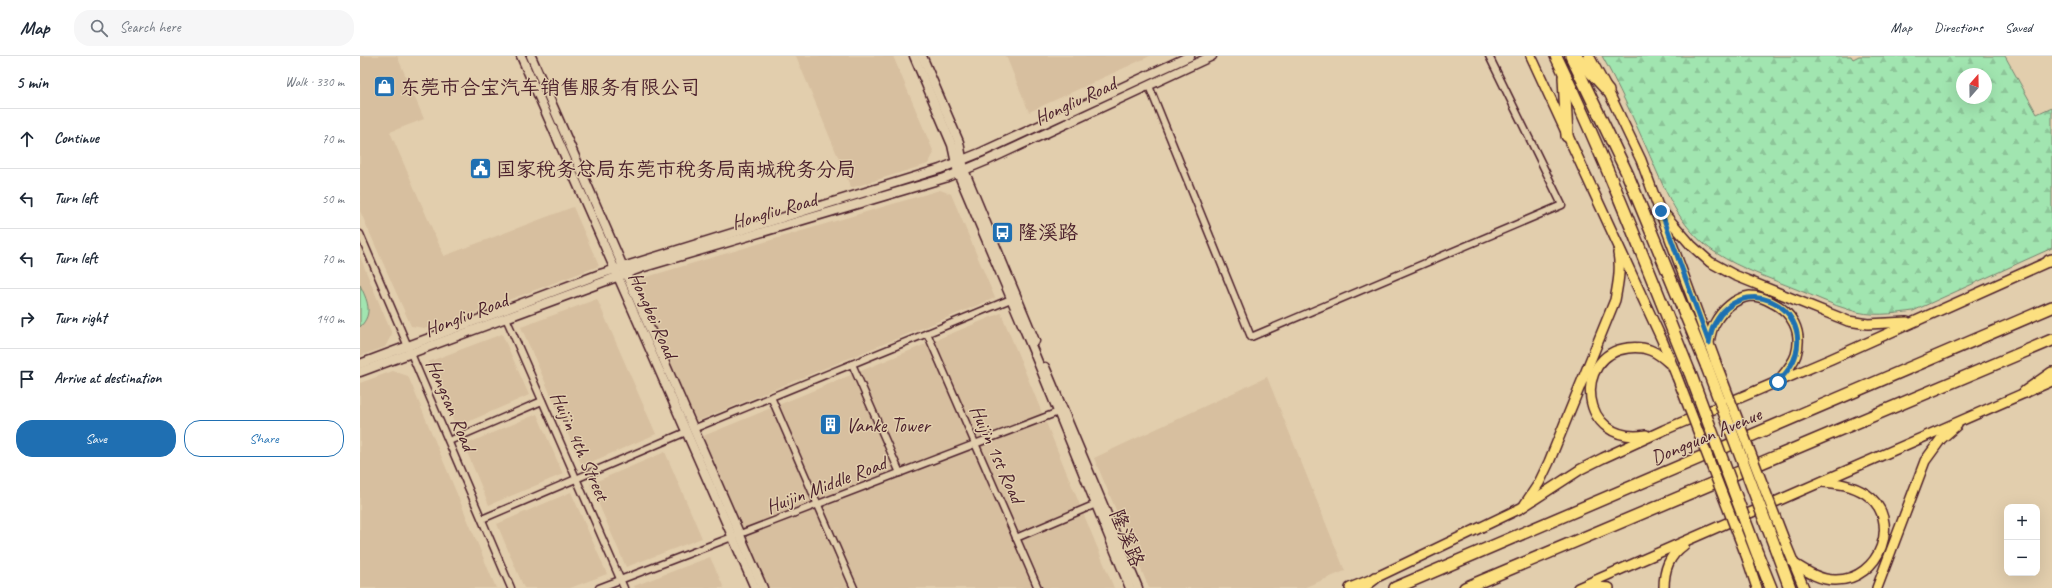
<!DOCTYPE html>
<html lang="en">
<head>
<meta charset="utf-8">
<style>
	:root { --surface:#fff; --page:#f6f6f7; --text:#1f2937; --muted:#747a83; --line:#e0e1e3; --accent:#1f6fb2 }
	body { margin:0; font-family:Caveat,"LXGW WenKai TC",sans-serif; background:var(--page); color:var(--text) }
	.controls { position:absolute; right:12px; bottom:12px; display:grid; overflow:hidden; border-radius:8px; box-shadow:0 4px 16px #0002 }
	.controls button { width:36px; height:36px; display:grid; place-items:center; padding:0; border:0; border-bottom:1px solid var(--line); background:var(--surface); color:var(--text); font:20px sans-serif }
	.compass { position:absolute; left:1596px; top:12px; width:36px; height:36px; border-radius:50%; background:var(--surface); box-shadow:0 4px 16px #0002; rotate:20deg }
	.stop { position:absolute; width:12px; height:12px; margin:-9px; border:3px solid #1f6fb2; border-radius:50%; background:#fff }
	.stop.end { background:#1f6fb2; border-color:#fff; box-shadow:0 1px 4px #0008 }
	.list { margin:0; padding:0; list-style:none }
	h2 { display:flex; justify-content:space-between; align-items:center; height:52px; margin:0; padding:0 16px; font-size:17px }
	h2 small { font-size:13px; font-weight:400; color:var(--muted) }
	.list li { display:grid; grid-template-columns:26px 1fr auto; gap:12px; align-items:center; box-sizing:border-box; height:60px; padding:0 16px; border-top:1px solid var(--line) }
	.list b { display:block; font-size:15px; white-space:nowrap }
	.list em { font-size:13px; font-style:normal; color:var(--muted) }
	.actions { display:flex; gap:8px; padding:12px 16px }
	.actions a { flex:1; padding:9px 0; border:1px solid var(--accent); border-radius:16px; text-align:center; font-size:14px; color:var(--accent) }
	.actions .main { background:var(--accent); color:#fff }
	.icon { flex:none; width:22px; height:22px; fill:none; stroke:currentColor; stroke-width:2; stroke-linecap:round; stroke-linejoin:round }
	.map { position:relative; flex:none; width:1692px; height:532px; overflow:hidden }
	header { display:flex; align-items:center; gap:24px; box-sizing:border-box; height:56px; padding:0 20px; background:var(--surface); border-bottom:1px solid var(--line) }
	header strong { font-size:19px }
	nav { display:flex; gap:22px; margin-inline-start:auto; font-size:14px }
	.search { width:280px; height:36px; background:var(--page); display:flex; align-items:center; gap:10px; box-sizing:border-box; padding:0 14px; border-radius:16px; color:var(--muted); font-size:15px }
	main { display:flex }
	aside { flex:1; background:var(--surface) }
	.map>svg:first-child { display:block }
	.built { fill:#d7bf9f }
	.forest { fill:url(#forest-firs); stroke:#76826e; fill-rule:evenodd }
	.garden { fill:#a1e5b0; stroke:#76826e }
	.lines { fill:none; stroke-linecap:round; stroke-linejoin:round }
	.street-casing { stroke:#4a1f2b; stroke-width:9 }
	.secondary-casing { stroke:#4a1f2b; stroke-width:11 }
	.primary-casing { stroke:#4a1f2b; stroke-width:12 }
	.highway-casing { stroke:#4a1f2b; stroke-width:14 }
	.street { stroke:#e2cead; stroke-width:6 }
	.secondary { stroke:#e2cead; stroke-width:8 }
	.primary { stroke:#fce080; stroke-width:9 }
	.highway { stroke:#fce080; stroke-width:11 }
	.primary-bridge-casing { stroke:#4a1f2b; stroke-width:12; stroke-linecap:butt }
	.highway-bridge-casing { stroke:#4a1f2b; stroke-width:14; stroke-linecap:butt }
	.primary-bridge { stroke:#fce080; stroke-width:9 }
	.highway-bridge { stroke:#fce080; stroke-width:11 }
	.route { stroke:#1f6fb2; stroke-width:5 }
	.labels { text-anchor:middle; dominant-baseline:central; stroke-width:3; stroke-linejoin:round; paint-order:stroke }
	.poi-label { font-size:20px; fill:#4a1f2b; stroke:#e2cead; text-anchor:start }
	.street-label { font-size:20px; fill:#4a1f2b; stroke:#e2cead }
</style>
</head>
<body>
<header>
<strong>Map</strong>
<div class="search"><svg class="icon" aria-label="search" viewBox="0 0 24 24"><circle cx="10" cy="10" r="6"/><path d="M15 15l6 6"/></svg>Search here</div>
<nav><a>Map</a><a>Directions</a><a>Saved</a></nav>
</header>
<main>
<aside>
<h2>5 min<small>Walk · 330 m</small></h2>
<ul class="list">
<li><svg class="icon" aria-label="ahead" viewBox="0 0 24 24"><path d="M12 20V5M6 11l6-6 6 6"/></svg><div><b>Continue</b></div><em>70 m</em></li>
<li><svg class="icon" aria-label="left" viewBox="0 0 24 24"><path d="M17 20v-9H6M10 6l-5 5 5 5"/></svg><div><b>Turn left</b></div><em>50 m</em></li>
<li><svg class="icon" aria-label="left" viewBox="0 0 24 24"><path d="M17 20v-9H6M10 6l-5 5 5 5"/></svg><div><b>Turn left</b></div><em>70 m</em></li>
<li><svg class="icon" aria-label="right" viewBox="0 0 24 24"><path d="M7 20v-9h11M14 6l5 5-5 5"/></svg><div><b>Turn right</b></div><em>140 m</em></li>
<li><svg class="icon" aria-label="arrive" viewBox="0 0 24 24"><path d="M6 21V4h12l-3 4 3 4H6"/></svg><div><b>Arrive at destination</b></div></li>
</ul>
<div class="actions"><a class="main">Save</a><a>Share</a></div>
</aside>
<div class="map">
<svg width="1692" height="532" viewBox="0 0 1692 532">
	<defs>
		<pattern id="forest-firs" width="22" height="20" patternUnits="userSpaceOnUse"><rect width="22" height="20" fill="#a1e5b0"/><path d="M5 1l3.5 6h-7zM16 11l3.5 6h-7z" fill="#8cc498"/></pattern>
	</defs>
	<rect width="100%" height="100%" fill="#e2cead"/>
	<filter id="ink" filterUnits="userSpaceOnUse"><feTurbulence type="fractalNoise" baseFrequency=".025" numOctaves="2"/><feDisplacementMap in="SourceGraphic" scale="8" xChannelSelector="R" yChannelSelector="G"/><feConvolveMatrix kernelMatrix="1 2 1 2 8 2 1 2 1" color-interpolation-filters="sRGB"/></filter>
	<g filter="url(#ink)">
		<g class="built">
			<polygon points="0,0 37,0 64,63 30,76 84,200 213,151 239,210 71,273 51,270 0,155"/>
			<polygon points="436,0 533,0 574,97 568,108 491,132"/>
			<polygon points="646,0 790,0 669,56"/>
			<polygon points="580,134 591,138 635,242 335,366 273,225"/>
			<polygon points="0,201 32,278 25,291 0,300"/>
			<polygon points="237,243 296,378 222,410 161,271"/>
			<polygon points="641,257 754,532 407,532 341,381"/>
			<polygon points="142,278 169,339 96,371 68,306"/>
			<polygon points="33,315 48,320 136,532 0,532 0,327"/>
			<polygon points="907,321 985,515 943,532 789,532 734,402"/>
			<polygon points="177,358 203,418 129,449 104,389"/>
			<polygon points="305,396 342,482 266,511 230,428"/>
			<polygon points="211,436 247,518 210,532 164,532 137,468"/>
			<polygon points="350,501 364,532 275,532 274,530"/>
		</g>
		<path class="forest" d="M1242,0H1491L1493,3L1499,0H1645L1677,58L1692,51V192L1553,255C1533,258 1510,261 1490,254C1472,249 1454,240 1436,233C1409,222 1381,213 1356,197C1319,173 1304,132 1287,93C1273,62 1259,30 1242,0ZM1602,18H1626V42H1602Z"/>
		<path class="garden" d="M0,229C7,244 14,257 0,271Z"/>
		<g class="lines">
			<defs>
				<g id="street">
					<polyline points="789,30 891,281 1202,149 1129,0"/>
					<polyline points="0,178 151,532"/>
					<polyline points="146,262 264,532"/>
					<polyline points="567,277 678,532"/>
					<polyline points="492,308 540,417"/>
					<polyline points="411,341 494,532"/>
					<polyline points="333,373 651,243"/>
					<polyline points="89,385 182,345"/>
					<polyline points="122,463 326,376"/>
					<polyline points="656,482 736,448"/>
					<polyline points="239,532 701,355"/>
				</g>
				<g id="secondary">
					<polyline points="161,0 395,532"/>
					<polyline points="171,0 403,532"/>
					<polyline points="554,0 592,89 598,117 673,294 770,532"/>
					<polyline points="562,0 599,86 604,114 675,285"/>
					<polyline points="0,308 240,218 580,113 622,96 830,0"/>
					<polyline points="685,311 778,532"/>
					<polyline points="0,316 281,212 585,122 626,105 852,0"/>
				</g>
				<g id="primary">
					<polyline points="1171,0 1302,284 1317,321"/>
					<polyline points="1229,0 1248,35 1281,104 1356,307"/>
					<polyline points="1306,160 1331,189 1350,206 1374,219 1488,265 1508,268 1547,266"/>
					<path d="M1349,287C1350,281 1351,273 1355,267C1362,254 1375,242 1390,240C1397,240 1406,243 1411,246C1432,256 1443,275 1436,299C1433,308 1425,317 1419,324"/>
					<path d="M1286,379C1219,390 1212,299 1268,292C1286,290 1296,295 1309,307"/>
					<path d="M1165,448L1179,427L1189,406L1255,244C1258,228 1261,213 1258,197"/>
					<polyline points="1425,486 1444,532"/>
					<polyline points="1387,502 1397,532"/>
					<path d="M1433,507C1446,515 1459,524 1475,524C1520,525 1543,463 1506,438C1492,429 1478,427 1462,426"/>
					<polyline points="1225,530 1249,532"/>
					<polyline points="990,532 1015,522 1161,452 1221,413 1243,402 1304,374 1471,303 1692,204"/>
					<polyline points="1218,532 1692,325"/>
					<path d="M1304,532C1304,513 1309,500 1324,489"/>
					<polyline points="1517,532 1565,405 1581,383 1597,369"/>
				</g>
				<g id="highway">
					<path d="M1196,0C1246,104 1287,211 1330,317"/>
					<polyline points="1211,0 1267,117 1347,311"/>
					<polyline points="1216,0 1248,35"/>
					<polyline points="1204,21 1207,80"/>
					<polyline points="1689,205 1692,204"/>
					<polyline points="1665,336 1692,317"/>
					<polyline points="1415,491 1430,532"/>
					<polyline points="1397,497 1411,532"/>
					<polyline points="1002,532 1015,522"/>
					<polyline points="1035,532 1692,251"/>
					<polyline points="1105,532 1692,284"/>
				</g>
			</defs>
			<use href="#street" class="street-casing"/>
			<use href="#secondary" class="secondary-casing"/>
			<use href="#primary" class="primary-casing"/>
			<use href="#highway" class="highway-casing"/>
			<use href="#street" class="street"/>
			<use href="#secondary" class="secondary"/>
			<use href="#primary" class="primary"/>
			<use href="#highway" class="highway"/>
			<defs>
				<g id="primary-bridge">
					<polyline points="1356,307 1425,486"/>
					<polyline points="1317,321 1387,502"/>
				</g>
				<g id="highway-bridge">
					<polyline points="1347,311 1415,491"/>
					<polyline points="1330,317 1397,497"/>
				</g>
			</defs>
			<use href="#primary-bridge" class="primary-bridge-casing"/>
			<use href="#highway-bridge" class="highway-bridge-casing"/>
			<use href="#primary-bridge" class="primary-bridge"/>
			<use href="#highway-bridge" class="highway-bridge"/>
		</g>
	</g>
	<g class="lines" filter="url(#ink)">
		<path class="route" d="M1301,155L1349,287C1350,281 1351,273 1355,267C1383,217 1449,248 1436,298C1433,309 1425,318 1418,326"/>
	</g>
	<defs>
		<symbol id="shop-square" viewBox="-11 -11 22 22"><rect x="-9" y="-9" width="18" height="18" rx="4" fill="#1f6fb2" stroke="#e2cead"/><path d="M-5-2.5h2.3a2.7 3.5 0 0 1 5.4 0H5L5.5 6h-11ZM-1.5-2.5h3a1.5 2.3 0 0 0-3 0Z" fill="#fff"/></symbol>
		<symbol id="civic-square" viewBox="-11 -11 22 22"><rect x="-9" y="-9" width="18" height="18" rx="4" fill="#1f6fb2" stroke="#e2cead"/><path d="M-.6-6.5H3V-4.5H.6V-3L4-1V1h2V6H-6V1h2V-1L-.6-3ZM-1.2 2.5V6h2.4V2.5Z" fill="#fff"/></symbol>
		<symbol id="bus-square" viewBox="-11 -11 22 22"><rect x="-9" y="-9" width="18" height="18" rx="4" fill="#1f6fb2" stroke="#e2cead"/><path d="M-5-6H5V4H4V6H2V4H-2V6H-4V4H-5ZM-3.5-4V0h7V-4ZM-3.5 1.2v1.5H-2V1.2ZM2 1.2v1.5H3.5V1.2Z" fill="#fff"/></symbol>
		<symbol id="building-square" viewBox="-11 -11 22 22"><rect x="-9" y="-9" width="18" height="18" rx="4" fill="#1f6fb2" stroke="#e2cead"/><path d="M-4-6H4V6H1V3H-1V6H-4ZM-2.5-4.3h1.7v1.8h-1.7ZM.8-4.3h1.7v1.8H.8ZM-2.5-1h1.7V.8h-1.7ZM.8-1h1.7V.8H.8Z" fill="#fff"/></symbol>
	</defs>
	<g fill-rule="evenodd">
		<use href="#shop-square" x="12" y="18" width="25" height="25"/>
		<use href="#civic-square" x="108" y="100" width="25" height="25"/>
		<use href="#bus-square" x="630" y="164" width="25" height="25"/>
		<use href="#building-square" x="458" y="356" width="25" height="25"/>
	</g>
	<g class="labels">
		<g class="poi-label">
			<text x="40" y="31">东莞市合宝汽车销售服务有限公司</text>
			<text x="136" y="113">国家税务总局东莞市税务局南城税务分局</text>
			<text x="658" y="176">隆溪路</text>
			<text x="486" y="369">Vanke Tower</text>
		</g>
		<g class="street-label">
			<text transform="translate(715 45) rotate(-25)">Hongliu Road</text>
			<text transform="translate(414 155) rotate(-16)">Hongliu Road</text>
			<text transform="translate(106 259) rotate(-21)">Hongliu Road</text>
			<text transform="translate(293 259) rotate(66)">Hongbei Road</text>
			<text transform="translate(91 349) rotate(67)">Hongsan Road</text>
			<text transform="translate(1346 380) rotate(-23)">Dongguan Avenue</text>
			<text transform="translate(220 390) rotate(66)">Huijin 4th Street</text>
			<text transform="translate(637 398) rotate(66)">Huijin 1st Road</text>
			<text transform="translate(466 429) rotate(-21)">Huijin Middle Road</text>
			<text transform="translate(767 482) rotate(68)">隆溪路</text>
		</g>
	</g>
</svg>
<div class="controls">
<button>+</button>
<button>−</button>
</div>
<svg class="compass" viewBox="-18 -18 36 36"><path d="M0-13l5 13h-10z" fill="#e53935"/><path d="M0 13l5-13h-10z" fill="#747a83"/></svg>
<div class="stop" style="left:1418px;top:326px"></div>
<div class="stop end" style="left:1301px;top:155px"></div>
</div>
</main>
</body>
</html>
